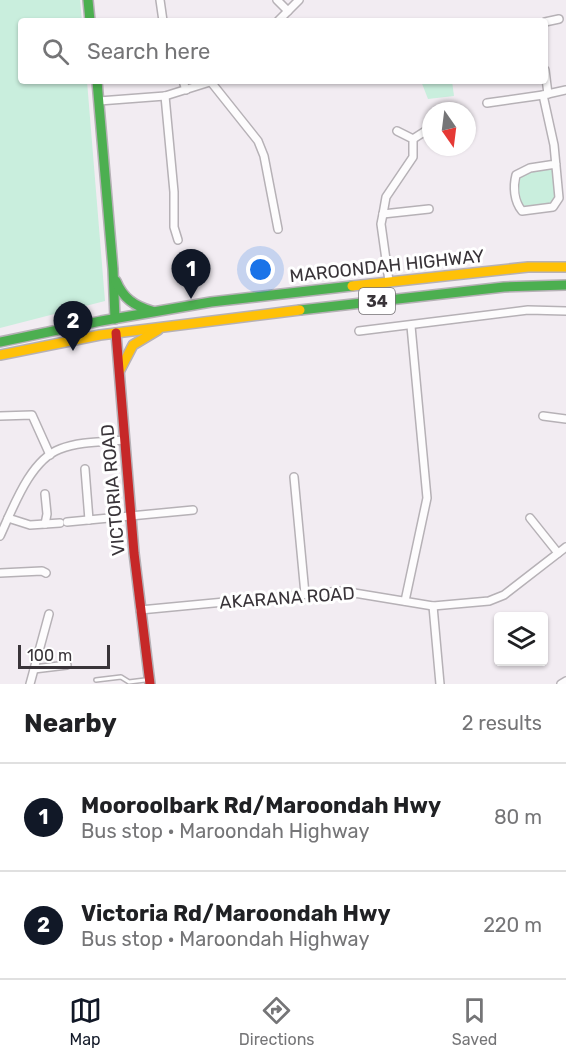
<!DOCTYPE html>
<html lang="en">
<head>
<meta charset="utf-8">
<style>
	:root { --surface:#fff; --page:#f2f2f2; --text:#202124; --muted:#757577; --line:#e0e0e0; --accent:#111827 }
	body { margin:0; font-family:Rubik,sans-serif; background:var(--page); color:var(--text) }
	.controls { position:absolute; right:18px; bottom:18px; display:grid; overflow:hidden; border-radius:6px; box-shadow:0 2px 4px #0004 }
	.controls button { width:54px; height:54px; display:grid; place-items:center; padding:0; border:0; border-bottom:2px solid var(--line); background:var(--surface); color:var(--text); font:30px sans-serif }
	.compass { position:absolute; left:422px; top:102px; width:54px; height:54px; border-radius:50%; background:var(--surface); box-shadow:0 2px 4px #0004; rotate:166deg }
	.scale { position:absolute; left:18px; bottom:15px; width:92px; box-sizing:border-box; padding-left:6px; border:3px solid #393439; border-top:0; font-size:16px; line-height:21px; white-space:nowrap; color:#393439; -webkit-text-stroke:4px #fff; paint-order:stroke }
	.you { position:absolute; left:261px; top:270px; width:21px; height:21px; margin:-15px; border:4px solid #fff; border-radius:50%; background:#1a73e8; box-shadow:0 0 0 9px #1a73e833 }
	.badge { display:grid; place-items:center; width:39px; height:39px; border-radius:50%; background:var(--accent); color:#fff; font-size:20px; font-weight:700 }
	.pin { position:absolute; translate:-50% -50px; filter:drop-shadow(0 2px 3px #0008) }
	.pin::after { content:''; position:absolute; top:32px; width:21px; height:18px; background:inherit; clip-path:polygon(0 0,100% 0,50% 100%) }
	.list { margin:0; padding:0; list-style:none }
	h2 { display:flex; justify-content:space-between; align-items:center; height:78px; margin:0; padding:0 24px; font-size:26px }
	h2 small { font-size:20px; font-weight:400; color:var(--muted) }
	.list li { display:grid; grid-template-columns:39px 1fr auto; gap:18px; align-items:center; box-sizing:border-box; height:108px; padding:0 24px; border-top:2px solid var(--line) }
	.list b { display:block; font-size:22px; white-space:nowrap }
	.list p { margin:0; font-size:20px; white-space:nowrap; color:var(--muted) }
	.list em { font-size:20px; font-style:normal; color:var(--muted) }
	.icon { flex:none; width:33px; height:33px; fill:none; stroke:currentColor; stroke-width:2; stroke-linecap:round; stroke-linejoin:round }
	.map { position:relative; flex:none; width:566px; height:684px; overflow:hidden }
	.search { position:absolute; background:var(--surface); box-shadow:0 2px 4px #0004; left:18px; right:18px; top:18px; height:66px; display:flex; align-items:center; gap:15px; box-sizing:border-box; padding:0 21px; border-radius:6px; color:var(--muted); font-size:22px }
	.sheet { height:294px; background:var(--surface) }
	nav { display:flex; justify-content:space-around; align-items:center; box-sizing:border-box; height:84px; border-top:2px solid var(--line); background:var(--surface); font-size:16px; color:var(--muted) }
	nav a { display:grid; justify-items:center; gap:3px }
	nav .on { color:var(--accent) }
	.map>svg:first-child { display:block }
	.green { fill:#c9eedd }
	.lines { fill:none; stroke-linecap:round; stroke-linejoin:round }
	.lane-casing { stroke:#b6b1b6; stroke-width:6 }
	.street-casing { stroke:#b6b1b6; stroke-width:10 }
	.fast-casing { stroke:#b6b1b6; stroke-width:12 }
	.slow-casing { stroke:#b6b1b6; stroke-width:12 }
	.jam-casing { stroke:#b6b1b6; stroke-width:12 }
	.lane { stroke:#fdfcfd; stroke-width:3 }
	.street { stroke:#fdfcfd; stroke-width:7 }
	.fast { stroke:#4caf50; stroke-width:9 }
	.slow { stroke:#ffc107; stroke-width:9 }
	.jam { stroke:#c62828; stroke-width:9 }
	.labels { text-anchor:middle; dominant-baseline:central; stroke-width:6; stroke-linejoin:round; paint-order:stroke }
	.shield { fill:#fff; stroke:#747174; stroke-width:1.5 }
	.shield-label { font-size:16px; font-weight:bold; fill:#393439 }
	.street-label { font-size:18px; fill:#393439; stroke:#fff }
</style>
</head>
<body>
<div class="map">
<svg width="566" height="684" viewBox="0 0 566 684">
	<rect width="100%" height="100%" fill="#f2ecf2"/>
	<g class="green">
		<polygon points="0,0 80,0 82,21 21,21 21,81 87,81 105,301 0,328"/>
		<polygon points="421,81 452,81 454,96 428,99"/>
		<polygon points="548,167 554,170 555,174 553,176 555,193 556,194 554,197 558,199 552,205 549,203 524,208 520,202 518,177 523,173"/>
	</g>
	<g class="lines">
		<defs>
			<polyline id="lane" points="96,680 121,677 129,682 145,680"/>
			<g id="street">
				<polyline points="160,0 163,21"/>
				<polyline points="277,0 288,11"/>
				<polyline points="278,21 299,0"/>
				<polyline points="545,22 559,19"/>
				<polyline points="545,70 548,94"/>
				<polyline points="183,81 186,90"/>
				<polyline points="211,82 258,141 264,156 278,229"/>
				<path d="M543,95L554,145L559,198L553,207L522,211C514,201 513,187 516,175L530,168L556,164"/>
				<polyline points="165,96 174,192 174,227 178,240"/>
				<polyline points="99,101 165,96 213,81"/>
				<polyline points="487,103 543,95 566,90"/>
				<polyline points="413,139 427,130"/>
				<polyline points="383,214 429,209"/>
				<polyline points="389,281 381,224 383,214 386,197 413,157 413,139 397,131"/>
				<polyline points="359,331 528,310 566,311"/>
				<polyline points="0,416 32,415 50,455"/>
				<polyline points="543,416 566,419"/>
				<polyline points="85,469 89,520"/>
				<polyline points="294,477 305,594"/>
				<polyline points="8,518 30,525 60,523"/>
				<polyline points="530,518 558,553"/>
				<polyline points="67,522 193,510"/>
				<polyline points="45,524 47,514 45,494"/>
				<path d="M0,536C13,508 30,460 60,449C80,441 104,442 125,440"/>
				<polyline points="0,573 42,571 46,573"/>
				<polyline points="405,601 427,498 411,326"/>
				<polyline points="433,606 440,684"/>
				<polyline points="140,610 342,591 433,606 489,601 504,595 566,547"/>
				<polyline points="34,669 67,665"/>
				<polyline points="30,684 49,614"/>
				<polyline points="561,684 566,681"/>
			</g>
			<g id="fast">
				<polyline points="88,0 90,21"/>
				<polyline points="97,81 113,269 115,319"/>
				<path d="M116,281C123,298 134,306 152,311"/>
				<polyline points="300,310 504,287 566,285"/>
				<polyline points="0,342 101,321 211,302 352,286"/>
			</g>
			<g id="slow">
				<polyline points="352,286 528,267 566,267"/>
				<polyline points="0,355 100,335 300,310"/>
				<polyline points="120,370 133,345 158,330"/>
			</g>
			<polyline id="jam" points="116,333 134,553 150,684"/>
		</defs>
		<use href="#lane" class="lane-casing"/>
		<use href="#street" class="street-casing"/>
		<use href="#fast" class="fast-casing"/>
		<use href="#slow" class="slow-casing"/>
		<use href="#jam" class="jam-casing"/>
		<use href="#lane" class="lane"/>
		<use href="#street" class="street"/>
		<use href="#fast" class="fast"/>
		<use href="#slow" class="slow"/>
		<use href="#jam" class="jam"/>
	</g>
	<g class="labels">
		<rect class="shield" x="359" y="288" width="36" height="26" rx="4.5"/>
		<g class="shield-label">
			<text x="377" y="301">34</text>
		</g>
		<g class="street-label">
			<text transform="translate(387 266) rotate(-6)">MAROONDAH HIGHWAY</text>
			<text transform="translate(113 490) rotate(-95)">VICTORIA ROAD</text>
			<text transform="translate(287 598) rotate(-4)">AKARANA ROAD</text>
		</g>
	</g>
</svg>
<div class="controls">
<button><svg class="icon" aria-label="layers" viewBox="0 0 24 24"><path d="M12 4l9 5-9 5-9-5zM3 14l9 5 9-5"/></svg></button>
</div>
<svg class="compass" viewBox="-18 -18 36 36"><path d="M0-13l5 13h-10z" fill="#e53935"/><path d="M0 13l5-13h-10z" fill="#757577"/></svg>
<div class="scale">100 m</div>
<div class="you"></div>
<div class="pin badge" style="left:191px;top:299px">1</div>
<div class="pin badge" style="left:73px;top:351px">2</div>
<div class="search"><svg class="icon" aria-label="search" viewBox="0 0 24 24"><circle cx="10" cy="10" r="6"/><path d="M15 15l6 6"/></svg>Search here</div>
</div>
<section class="sheet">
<h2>Nearby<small>2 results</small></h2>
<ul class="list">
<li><span class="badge">1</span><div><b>Mooroolbark Rd/Maroondah Hwy</b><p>Bus stop · Maroondah Highway</p></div><em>80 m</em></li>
<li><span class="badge">2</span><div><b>Victoria Rd/Maroondah Hwy</b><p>Bus stop · Maroondah Highway</p></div><em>220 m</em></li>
</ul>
</section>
<nav>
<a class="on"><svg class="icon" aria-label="map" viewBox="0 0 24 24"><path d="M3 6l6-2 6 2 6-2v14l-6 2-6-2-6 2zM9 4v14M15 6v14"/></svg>Map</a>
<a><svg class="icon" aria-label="directions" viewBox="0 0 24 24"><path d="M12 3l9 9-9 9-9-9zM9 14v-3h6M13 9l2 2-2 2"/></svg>Directions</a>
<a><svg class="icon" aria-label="saved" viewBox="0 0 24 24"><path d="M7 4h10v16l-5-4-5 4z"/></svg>Saved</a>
</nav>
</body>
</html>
